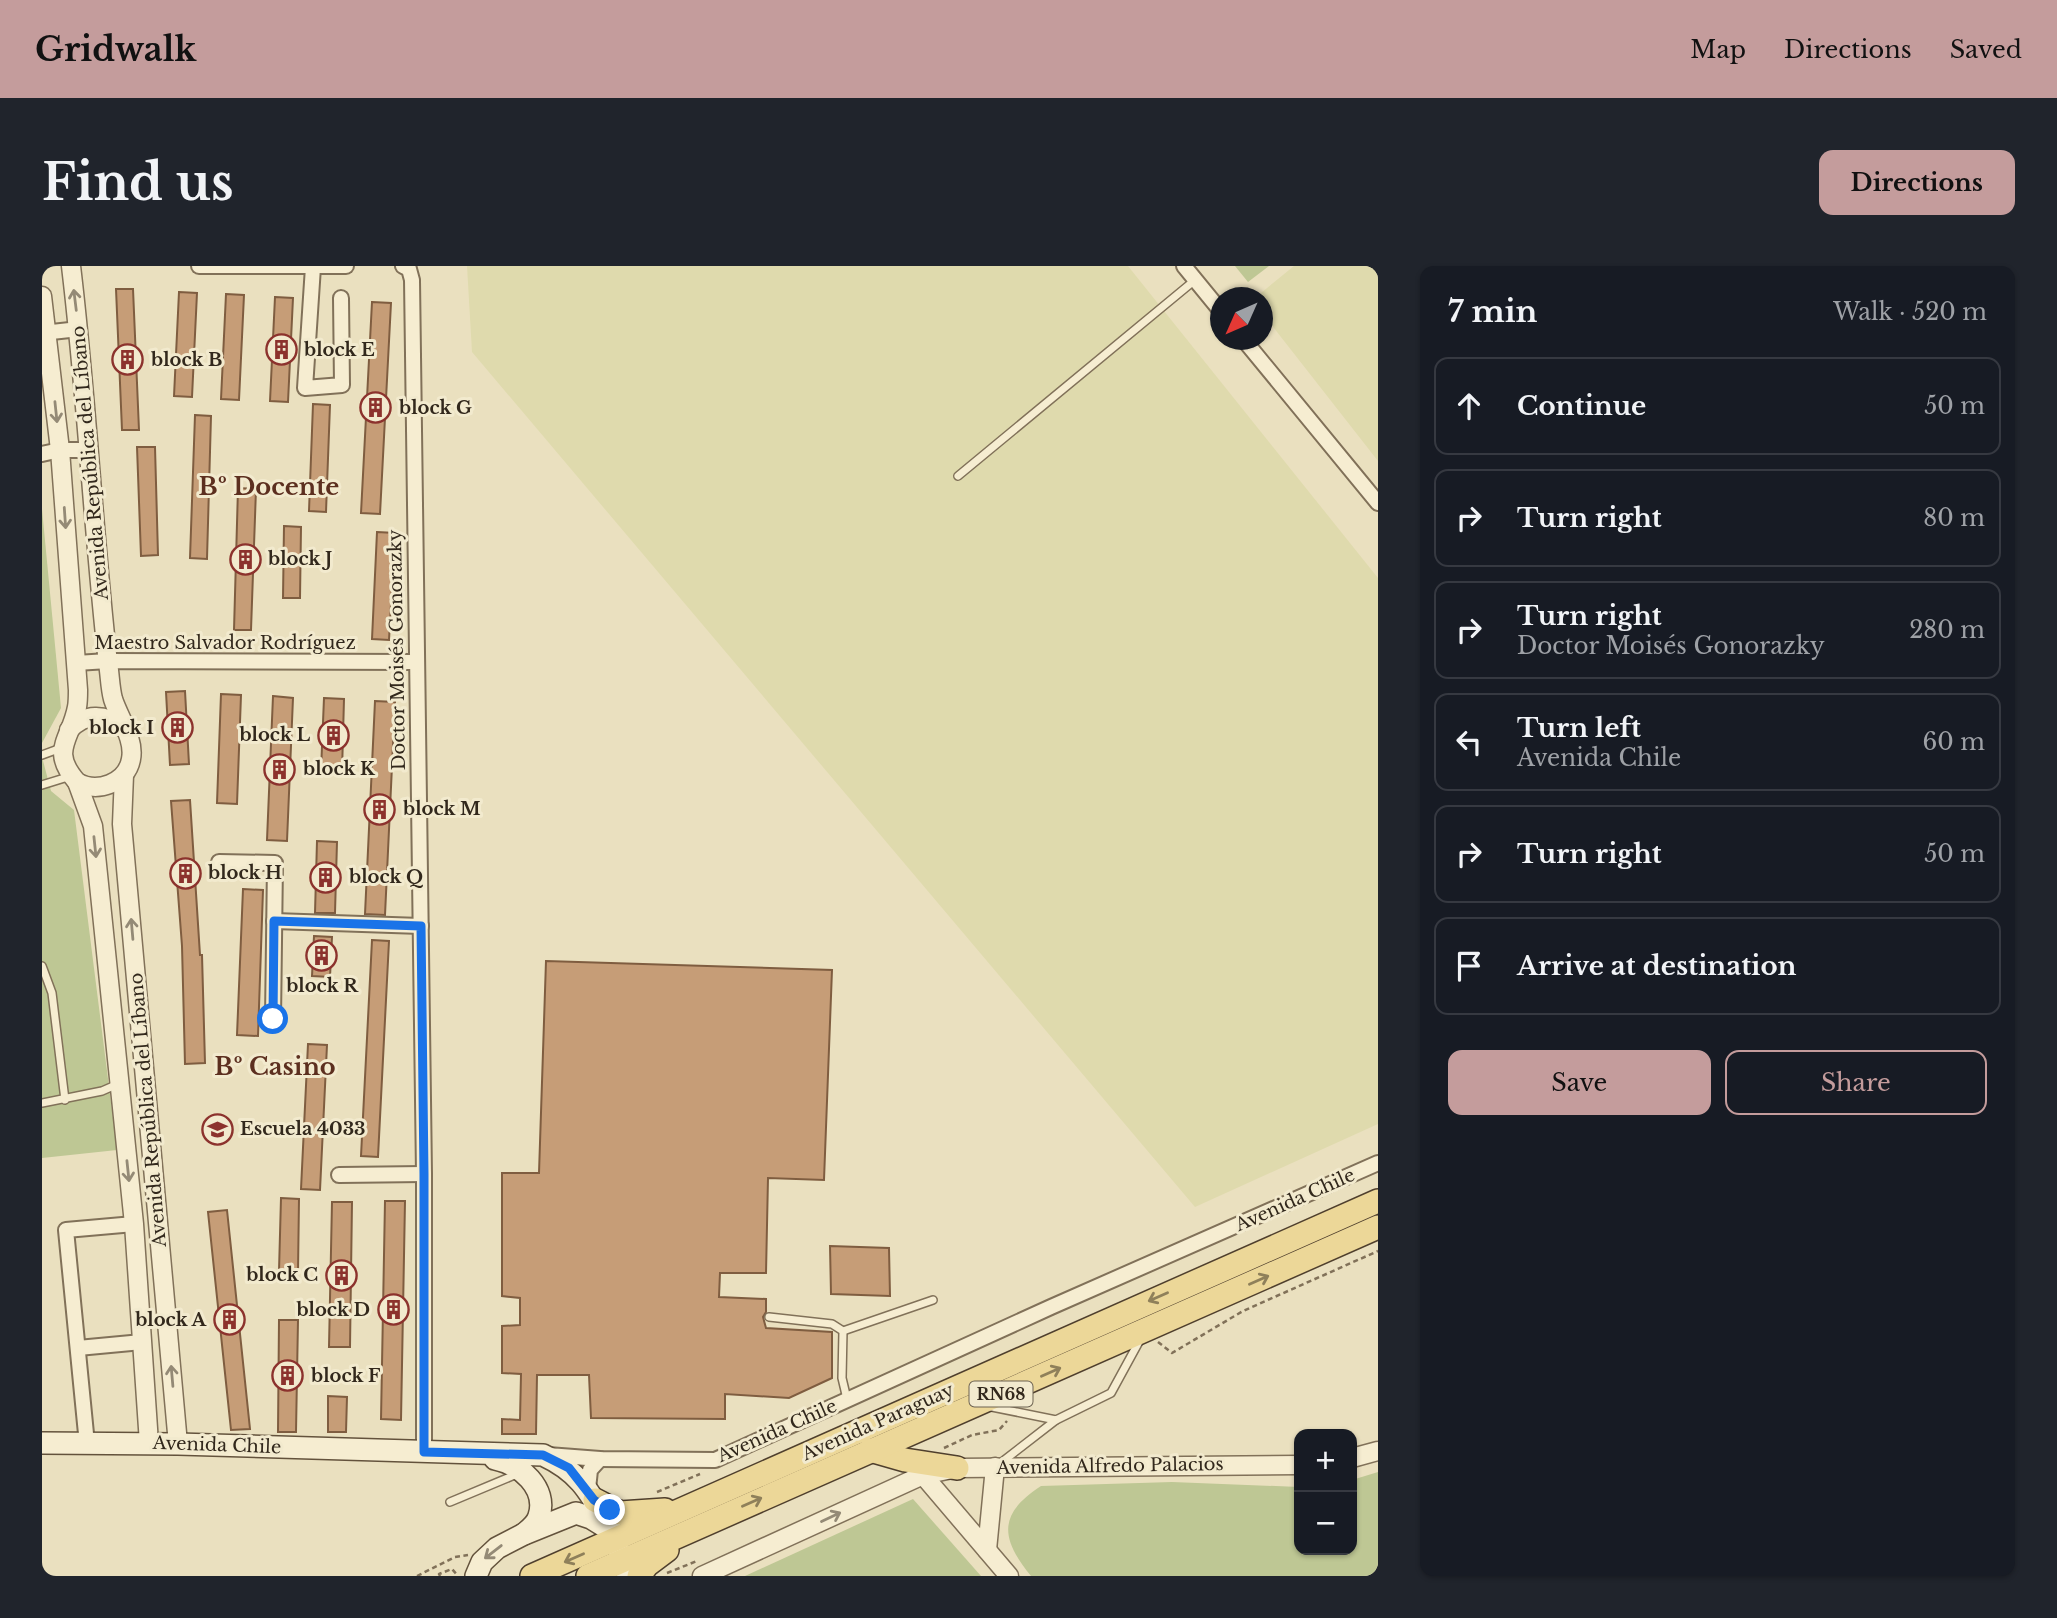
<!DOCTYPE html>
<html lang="en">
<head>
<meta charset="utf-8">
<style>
	:root { --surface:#171b24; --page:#20242c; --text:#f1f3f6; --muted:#9ea1a6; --line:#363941; --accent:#c49c9c }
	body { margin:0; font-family:"Libre Baskerville",serif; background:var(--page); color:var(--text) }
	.controls { position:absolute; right:21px; bottom:21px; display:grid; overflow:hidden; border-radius:14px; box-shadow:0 2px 5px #0004 }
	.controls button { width:63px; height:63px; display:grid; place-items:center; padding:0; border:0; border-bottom:2px solid var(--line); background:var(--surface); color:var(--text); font:35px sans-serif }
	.compass { position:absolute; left:1168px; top:21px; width:63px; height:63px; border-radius:50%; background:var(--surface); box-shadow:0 2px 5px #0004; rotate:225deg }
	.stop { position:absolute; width:21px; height:21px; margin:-16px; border:5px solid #1a73e8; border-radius:50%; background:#fff }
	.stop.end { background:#1a73e8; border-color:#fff; box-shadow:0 2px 7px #0008 }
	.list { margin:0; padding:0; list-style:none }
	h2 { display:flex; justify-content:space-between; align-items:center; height:91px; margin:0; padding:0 28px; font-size:30px }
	h2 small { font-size:23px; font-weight:400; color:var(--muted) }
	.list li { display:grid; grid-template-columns:46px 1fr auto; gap:21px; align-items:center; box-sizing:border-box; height:98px; margin:0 14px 14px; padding:0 14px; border:2px solid var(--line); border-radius:14px }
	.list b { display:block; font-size:26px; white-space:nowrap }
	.list p { margin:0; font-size:23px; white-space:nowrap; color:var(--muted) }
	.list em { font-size:23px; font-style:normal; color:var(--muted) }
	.actions { display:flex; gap:14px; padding:21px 28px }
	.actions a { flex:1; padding:16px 0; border:2px solid var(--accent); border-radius:14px; text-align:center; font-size:24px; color:var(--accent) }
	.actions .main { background:var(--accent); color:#111 }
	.icon { flex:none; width:38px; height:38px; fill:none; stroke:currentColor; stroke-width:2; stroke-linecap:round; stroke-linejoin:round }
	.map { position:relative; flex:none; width:1336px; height:1310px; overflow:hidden; border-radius:14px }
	header { display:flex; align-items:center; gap:42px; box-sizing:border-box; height:98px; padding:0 35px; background:var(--accent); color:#111 }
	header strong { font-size:33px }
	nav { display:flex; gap:38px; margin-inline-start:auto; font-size:24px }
	.intro { display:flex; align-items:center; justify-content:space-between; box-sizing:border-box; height:168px; padding:0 42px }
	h1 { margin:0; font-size:49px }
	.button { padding:18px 32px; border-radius:14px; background:var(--accent); color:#111; font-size:24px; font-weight:700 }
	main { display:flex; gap:42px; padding:0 42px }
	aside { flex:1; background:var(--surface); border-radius:14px; box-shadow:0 2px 5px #0004 }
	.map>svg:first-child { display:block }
	.farmland { fill:#dfdaad }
	.green { fill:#bec794 }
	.building { fill:#c69d77; stroke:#7f5d40; stroke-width:2 }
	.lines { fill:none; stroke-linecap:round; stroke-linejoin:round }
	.service-casing { stroke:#817159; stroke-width:10 }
	.minor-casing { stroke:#817159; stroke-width:18 }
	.tertiary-casing { stroke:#817159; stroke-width:21 }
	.secondary-casing { stroke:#63523c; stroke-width:24 }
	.primary-casing { stroke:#4f3f2d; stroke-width:26 }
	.path { stroke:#817159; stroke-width:2.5; stroke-dasharray:5 3.5; stroke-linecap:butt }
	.service { stroke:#f6edd1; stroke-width:7 }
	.minor { stroke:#f6edd1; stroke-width:14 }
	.tertiary { stroke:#f6edd1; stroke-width:18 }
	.secondary { stroke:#f6edd1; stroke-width:21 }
	.primary { stroke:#ecd798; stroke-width:23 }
	.oneway { stroke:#948a76 }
	.oneway2 { stroke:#8f805a }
	.route { stroke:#1a73e8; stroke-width:9 }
	.labels { text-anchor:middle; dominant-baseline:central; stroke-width:6; stroke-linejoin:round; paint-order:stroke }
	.shield { fill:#f2eace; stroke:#6c6251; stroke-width:2 }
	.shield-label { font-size:16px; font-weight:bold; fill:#32281c }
	.poi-label { font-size:18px; font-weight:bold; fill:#32281c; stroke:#f2eace; text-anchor:start }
	.street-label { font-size:18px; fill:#32281c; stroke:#f2eace }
	.district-label { font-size:24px; font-weight:bold; fill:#5c2f1f; stroke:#f2eace }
</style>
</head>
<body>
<header>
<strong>Gridwalk</strong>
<nav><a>Map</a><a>Directions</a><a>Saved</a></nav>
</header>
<div class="intro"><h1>Find us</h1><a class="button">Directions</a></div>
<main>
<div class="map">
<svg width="1336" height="1310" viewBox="0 0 1336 1310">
	<rect width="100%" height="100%" fill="#eae0bf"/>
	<g class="farmland">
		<polygon points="425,0 1086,0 1336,312 1336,858 1153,941 430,86"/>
		<polygon points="1252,0 1336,0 1336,195 1221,48 1220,32 1214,31"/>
	</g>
	<g class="green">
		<polygon points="1193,0 1227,0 1206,16"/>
		<polygon points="0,243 19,442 0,477"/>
		<polygon points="0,491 9,525 32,544 75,884 0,892"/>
		<path d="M1336,1206V1310H989C958,1272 956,1248 999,1220L1130,1216L1257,1221V1284H1310V1214Z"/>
		<polygon points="871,1233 939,1310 703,1310"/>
	</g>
	<g class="building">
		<polygon points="74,23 91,23 97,164 80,164"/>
		<polygon points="137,26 155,27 150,131 132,130"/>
		<polygon points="184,28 202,29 197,134 179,133"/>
		<polygon points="233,31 251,32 246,136 228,135"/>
		<polygon points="330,36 349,37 338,248 319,247"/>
		<polygon points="271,138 288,139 284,246 267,245"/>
		<polygon points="153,149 169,150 165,293 148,292"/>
		<polygon points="95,181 113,181 116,289 99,290"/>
		<polygon points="196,222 214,223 209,364 192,364"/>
		<polygon points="242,260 259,261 258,332 241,332"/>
		<polygon points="335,266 353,267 347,374 330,373"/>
		<polygon points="143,425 147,498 128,499 124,426"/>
		<polygon points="179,428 199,429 195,538 175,537"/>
		<polygon points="231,430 251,432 245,575 225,574"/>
		<polygon points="282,432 302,433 300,506 279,505"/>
		<polygon points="333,435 353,436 343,649 323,648"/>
		<polygon points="148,534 158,689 160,689 163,797 143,798 140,680 129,535"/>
		<polygon points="275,575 295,576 293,647 273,647"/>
		<polygon points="201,623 221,624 216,770 195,769"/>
		<polygon points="272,670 290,671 288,711 270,710"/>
		<polygon points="330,674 347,675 336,891 319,890"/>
		<polygon points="504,695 790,704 782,914 726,912 724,1007 678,1007 677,1031 724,1033 724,1046 721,1051 724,1062 790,1066 790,1112 747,1132 683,1128 683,1153 549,1152 547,1109 495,1109 494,1168 460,1168 460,1153 478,1154 479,1108 460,1107 460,1060 478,1059 478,1032 460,1030 460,907 497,907"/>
		<polygon points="266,778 285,779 278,924 259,923"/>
		<polygon points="239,932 257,933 256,1006 237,1005"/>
		<polygon points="343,935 363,935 359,1154 339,1153"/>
		<polygon points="290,936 310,936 308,1081 287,1081"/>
		<polygon points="185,944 208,1163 189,1164 166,946"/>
		<polygon points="788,980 847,982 848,1030 789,1028"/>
		<polygon points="237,1054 256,1054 254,1166 236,1166"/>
		<polygon points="286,1130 305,1131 304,1166 286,1166"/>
	</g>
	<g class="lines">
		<defs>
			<g id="service">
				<polyline points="916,210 1153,14"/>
				<polyline points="0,489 19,482"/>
				<polyline points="0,519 29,510"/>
				<polyline points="0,700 10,727 23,834"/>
				<polyline points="0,837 60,825 76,818"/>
				<polyline points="727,1051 790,1058 801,1065 800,1112 805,1133"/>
				<polyline points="801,1065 891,1034"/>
				<polyline points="945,1140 1014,1154 1069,1127 1099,1072"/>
				<polyline points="956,1199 1014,1154"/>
				<polyline points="408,1236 475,1208"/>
			</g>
			<g id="minor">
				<polyline points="157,0 304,0"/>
				<polyline points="361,0 367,3 370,14 382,908 382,1186"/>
				<polyline points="1142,0 1178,44"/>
				<polyline points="271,1 263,122 300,119 299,32"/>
				<polyline points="0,67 37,63"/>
				<polyline points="1202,74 1336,237"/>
				<polyline points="0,188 18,184 48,184"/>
				<polyline points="34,397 66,395 374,396"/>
				<polyline points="177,596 233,597 231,753"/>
				<polyline points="232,655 379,660"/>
				<polyline points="297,909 382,908"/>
				<polyline points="36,1082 100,1076"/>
				<polyline points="45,1178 24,964 92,958"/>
				<polyline points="506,1189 558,1193 673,1194 1009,1041 1336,897"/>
				<polyline points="546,1223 548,1204 558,1193"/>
			</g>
			<g id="tertiary">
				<path d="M0,30L18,184L36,424C36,429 36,436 35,441C29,474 7,484 35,516C55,528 85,517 89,493C93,473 77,452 71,433C68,422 68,409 66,397C51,265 45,132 29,0"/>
				<path d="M27,464C43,447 63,447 81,462"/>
				<polyline points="82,509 80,558 136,1178"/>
				<polyline points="35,516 51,560 92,958 107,1177"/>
				<polyline points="1310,1192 1336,1185"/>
				<polyline points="881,1209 967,1310"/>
				<polyline points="945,1284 953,1201"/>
				<polyline points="660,1310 881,1209 915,1202 1257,1199"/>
			</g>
			<g id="secondary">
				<path d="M0,1177L136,1178L501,1189C540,1207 549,1229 570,1265"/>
				<path d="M453,1193C478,1198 506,1222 497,1250C495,1258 488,1263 482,1268"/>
				<polyline points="434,1310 440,1296 455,1282 482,1268 534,1247 549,1252 570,1265 586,1310"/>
			</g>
			<g id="primary">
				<polyline points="828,1184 863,1194 915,1202"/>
				<polyline points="553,1234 578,1247 623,1244"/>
				<polyline points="490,1310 1336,935"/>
				<polyline points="546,1310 1336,961"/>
				<polyline points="597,1310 605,1299 625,1284"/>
			</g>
		</defs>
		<use href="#service" class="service-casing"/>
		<use href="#minor" class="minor-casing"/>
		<use href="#tertiary" class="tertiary-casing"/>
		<use href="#secondary" class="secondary-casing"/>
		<use href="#primary" class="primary-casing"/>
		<g class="path">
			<polyline points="1116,1076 1130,1087 1201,1045 1336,985"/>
			<polyline points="902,1182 930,1169 957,1164 965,1155"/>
			<polyline points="615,1226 658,1208"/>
			<polyline points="625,1307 655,1295"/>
			<polyline points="375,1310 413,1291 426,1289"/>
			<polyline points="398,1310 397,1308 410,1303 416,1310"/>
		</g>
		<use href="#service" class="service"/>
		<use href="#minor" class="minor"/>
		<use href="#tertiary" class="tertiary"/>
		<use href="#secondary" class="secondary"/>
		<use href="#primary" class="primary"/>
	</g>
	<defs><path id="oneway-shaft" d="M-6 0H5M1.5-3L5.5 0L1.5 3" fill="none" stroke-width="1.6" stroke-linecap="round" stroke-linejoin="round" transform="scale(1.75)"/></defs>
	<g class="oneway">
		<use href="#oneway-shaft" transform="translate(33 34) rotate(-97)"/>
		<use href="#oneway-shaft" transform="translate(14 146) rotate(84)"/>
		<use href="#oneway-shaft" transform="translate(23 252) rotate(86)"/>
		<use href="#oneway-shaft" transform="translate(53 581) rotate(84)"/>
		<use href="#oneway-shaft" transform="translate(90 663) rotate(-95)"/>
		<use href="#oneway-shaft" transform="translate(86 905) rotate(84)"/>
		<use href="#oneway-shaft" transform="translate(130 1110) rotate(-95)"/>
		<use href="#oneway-shaft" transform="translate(789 1251) rotate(-25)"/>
		<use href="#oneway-shaft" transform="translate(451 1286) rotate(142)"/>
	</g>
	<g class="oneway2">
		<use href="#oneway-shaft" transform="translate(1217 1014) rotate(-24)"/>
		<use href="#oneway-shaft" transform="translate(1116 1031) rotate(156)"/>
		<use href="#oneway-shaft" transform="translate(1009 1106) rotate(-24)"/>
		<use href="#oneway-shaft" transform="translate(710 1236) rotate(-24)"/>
		<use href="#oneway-shaft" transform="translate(532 1292) rotate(156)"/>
	</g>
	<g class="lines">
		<polyline class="route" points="231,753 232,655 379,660 382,908 382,1186 501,1189 527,1202 552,1234 568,1244"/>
	</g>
	<defs>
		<symbol id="building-ring" viewBox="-11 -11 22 22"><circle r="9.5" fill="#f2eace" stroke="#8c322d" stroke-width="1.5"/><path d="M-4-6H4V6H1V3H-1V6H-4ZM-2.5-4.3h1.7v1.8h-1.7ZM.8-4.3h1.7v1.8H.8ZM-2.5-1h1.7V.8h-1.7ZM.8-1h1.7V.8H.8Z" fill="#8c322d"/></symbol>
		<symbol id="school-ring" viewBox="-11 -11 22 22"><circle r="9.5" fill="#f2eace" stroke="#8c322d" stroke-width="1.5"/><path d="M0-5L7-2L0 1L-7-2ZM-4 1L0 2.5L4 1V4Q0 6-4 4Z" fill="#8c322d"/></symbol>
	</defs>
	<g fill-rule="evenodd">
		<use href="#building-ring" x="222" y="66" width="35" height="35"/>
		<use href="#building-ring" x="68" y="76" width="35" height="35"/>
		<use href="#building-ring" x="316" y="124" width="35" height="35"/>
		<use href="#building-ring" x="186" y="276" width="35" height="35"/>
		<use href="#building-ring" x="118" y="444" width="35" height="35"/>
		<use href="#building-ring" x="274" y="452" width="35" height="35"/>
		<use href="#building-ring" x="220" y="486" width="35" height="35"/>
		<use href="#building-ring" x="320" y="526" width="35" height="35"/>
		<use href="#building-ring" x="126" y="590" width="35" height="35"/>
		<use href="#building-ring" x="266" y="594" width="35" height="35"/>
		<use href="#building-ring" x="262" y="672" width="35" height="35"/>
		<use href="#school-ring" x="158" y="846" width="35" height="35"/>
		<use href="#building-ring" x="282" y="992" width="35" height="35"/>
		<use href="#building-ring" x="334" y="1026" width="35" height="35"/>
		<use href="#building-ring" x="170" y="1036" width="35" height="35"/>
		<use href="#building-ring" x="228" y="1092" width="35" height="35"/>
	</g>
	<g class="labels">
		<rect class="shield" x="927.5" y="1115.5" width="63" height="25" rx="5"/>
		<g class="shield-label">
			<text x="959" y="1128">RN68</text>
		</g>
		<g class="poi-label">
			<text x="262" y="84">block E</text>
			<text x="109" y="94">block B</text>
			<text x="357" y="142">block G</text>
			<text x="226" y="293">block J</text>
			<text x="112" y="462" text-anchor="end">block I</text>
			<text x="268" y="469" text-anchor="end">block L</text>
			<text x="261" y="503">block K</text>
			<text x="361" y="543">block M</text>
			<text x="166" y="607">block H</text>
			<text x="307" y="611">block Q</text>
			<text x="280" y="720" text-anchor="middle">block R</text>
			<text x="198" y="863">Escuela 4033</text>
			<text x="276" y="1009" text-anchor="end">block C</text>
			<text x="328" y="1044" text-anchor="end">block D</text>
			<text x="164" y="1054" text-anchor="end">block A</text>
			<text x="269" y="1110">block F</text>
		</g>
		<g class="street-label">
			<text transform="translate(48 197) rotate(-95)">Avenida República del Líbano</text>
			<text x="183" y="377">Maestro Salvador Rodríguez</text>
			<text transform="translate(355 384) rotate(-91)">Doctor Moisés Gonorazky</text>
			<text transform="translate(106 844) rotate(-95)">Avenida República del Líbano</text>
			<text transform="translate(1253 934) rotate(-24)">Avenida Chile</text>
			<text transform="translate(836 1156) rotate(-24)">Avenida Paraguay</text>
			<text transform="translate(735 1165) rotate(-24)">Avenida Chile</text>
			<text transform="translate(175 1179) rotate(2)">Avenida Chile</text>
			<text transform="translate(1068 1200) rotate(-1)">Avenida Alfredo Palacios</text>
		</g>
		<g class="district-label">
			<text x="227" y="220">Bº Docente</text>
			<text x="233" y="800">Bº Casino</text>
		</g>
	</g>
</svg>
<div class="controls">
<button>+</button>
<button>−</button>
</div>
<svg class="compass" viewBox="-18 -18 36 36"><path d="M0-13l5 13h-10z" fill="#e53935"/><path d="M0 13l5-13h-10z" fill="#9ea1a6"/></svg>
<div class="stop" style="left:231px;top:753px"></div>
<div class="stop end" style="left:568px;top:1244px"></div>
</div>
<aside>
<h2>7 min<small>Walk · 520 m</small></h2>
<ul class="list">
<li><svg class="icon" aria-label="ahead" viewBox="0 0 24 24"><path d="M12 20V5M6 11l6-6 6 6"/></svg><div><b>Continue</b></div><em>50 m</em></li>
<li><svg class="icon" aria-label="right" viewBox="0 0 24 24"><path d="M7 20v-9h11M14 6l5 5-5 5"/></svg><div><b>Turn right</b></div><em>80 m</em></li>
<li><svg class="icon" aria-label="right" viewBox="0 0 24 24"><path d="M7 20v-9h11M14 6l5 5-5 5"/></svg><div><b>Turn right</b><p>Doctor Moisés Gonorazky</p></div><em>280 m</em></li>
<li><svg class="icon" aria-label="left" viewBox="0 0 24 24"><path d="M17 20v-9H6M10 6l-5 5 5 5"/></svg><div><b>Turn left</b><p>Avenida Chile</p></div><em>60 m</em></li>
<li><svg class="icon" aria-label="right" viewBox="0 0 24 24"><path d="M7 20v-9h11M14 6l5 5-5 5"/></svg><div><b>Turn right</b></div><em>50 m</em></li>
<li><svg class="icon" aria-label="arrive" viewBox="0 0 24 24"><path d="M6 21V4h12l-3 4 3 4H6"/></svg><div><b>Arrive at destination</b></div></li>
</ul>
<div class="actions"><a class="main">Save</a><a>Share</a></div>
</aside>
</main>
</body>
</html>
